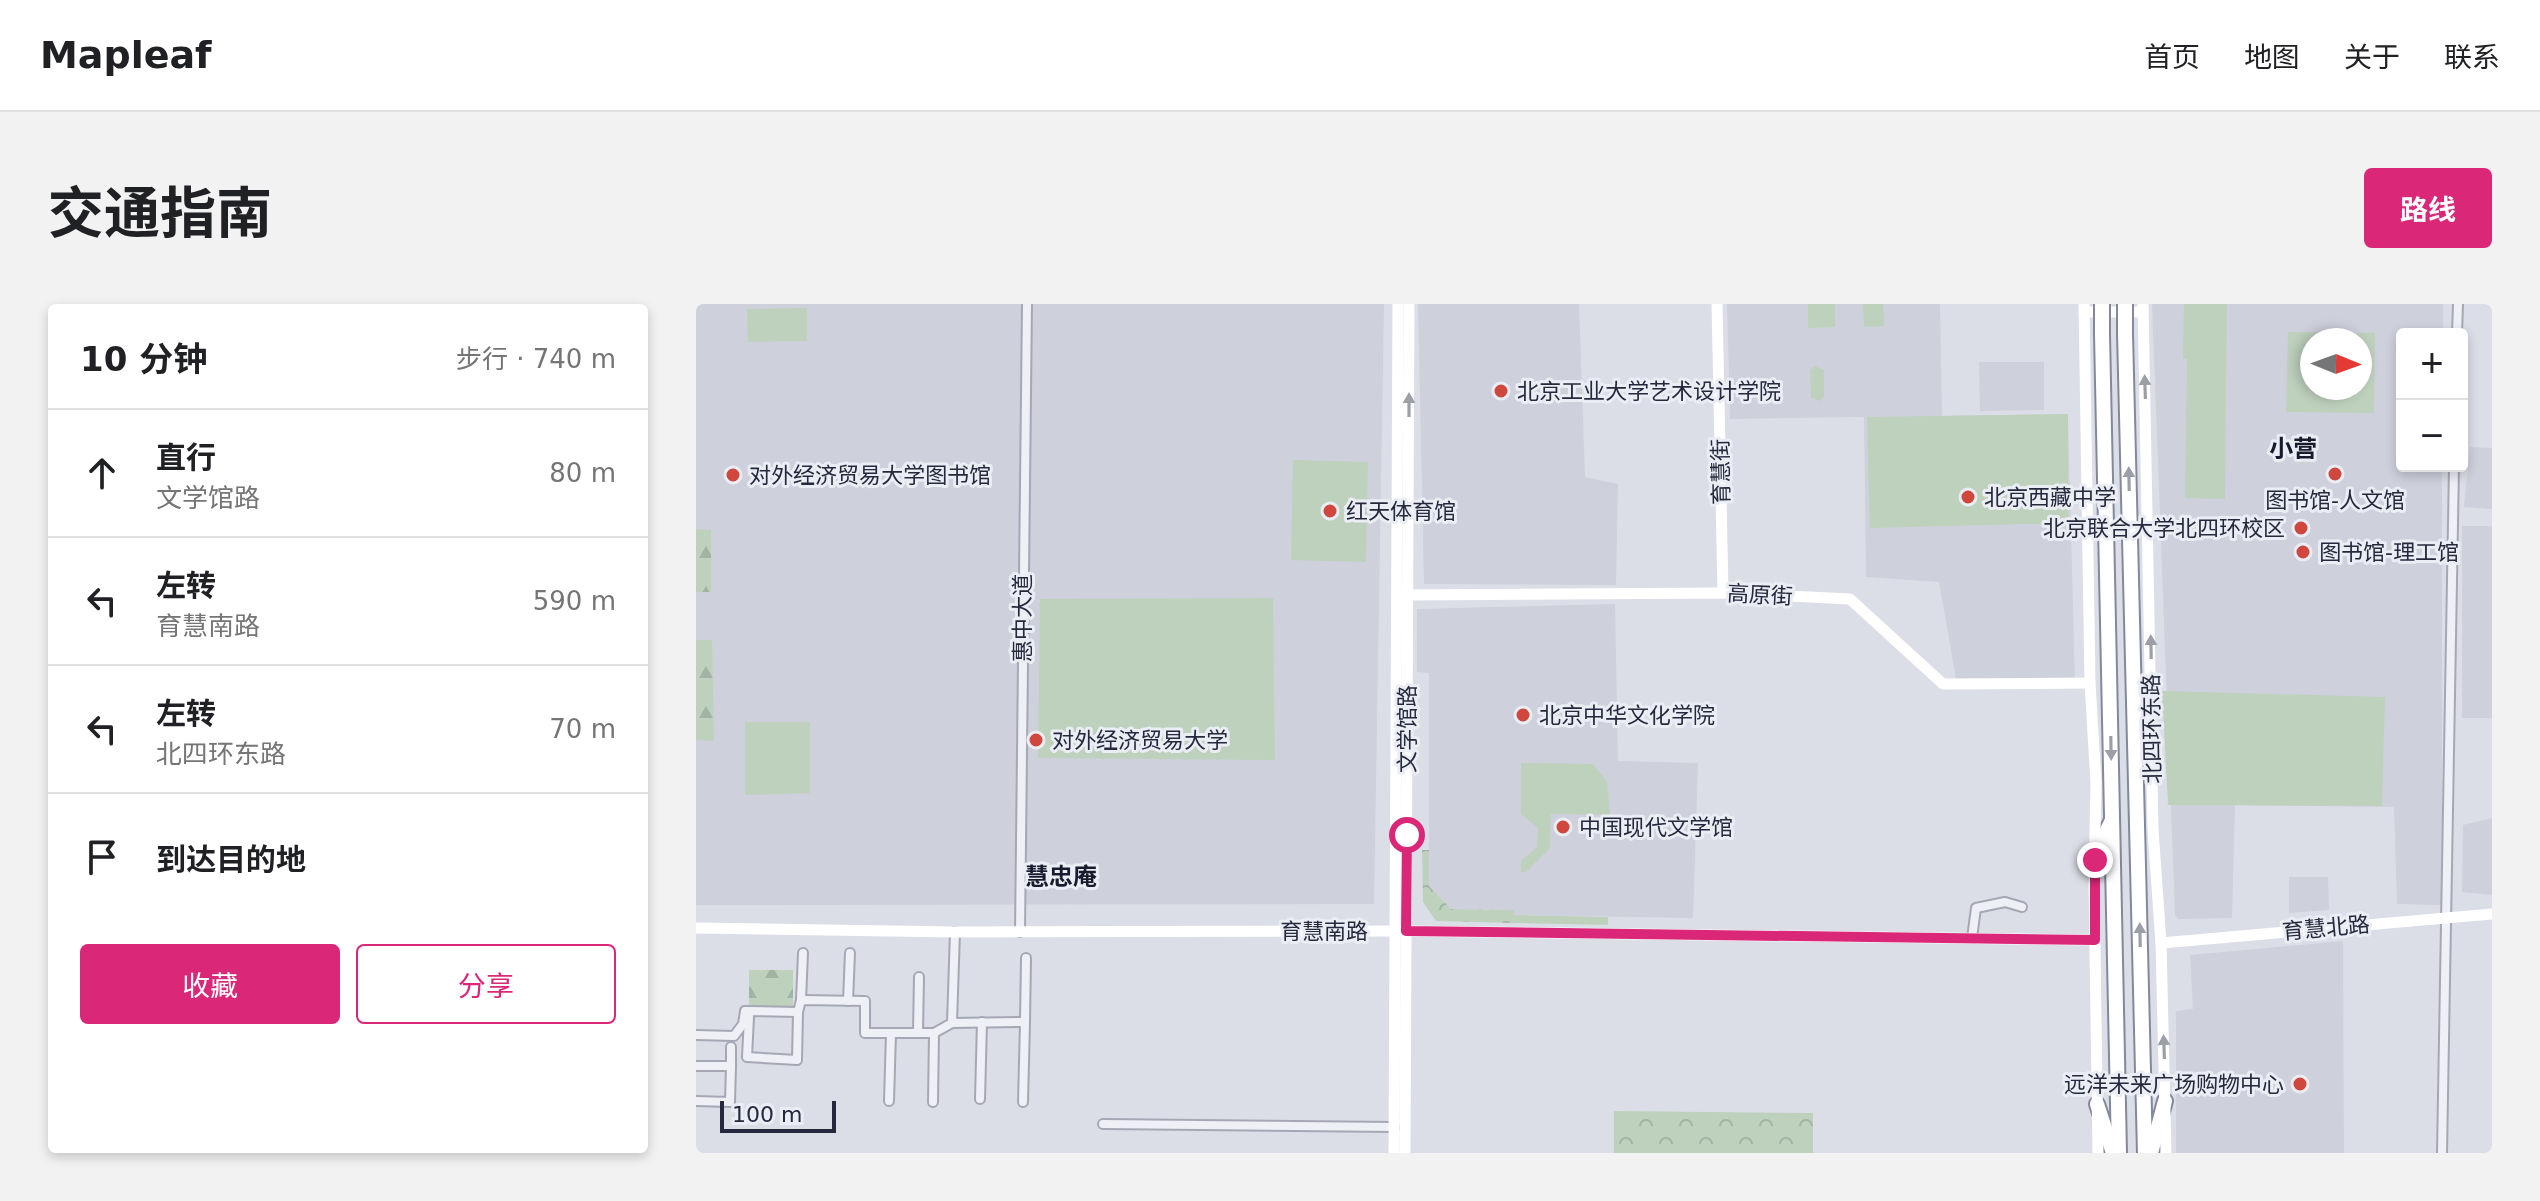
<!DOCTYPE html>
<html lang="zh">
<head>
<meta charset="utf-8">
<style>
	:root { --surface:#fff; --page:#f2f2f2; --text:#202124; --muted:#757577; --line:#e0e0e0; --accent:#db2777 }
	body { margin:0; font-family:"DejaVu Sans","Noto Sans SC",sans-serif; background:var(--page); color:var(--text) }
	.controls { position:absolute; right:24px; top:24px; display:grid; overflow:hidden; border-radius:8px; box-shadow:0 4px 12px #0003 }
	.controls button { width:72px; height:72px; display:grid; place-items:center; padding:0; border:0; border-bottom:2px solid var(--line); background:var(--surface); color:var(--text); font:40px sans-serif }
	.compass { position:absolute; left:1604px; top:24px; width:72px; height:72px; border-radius:50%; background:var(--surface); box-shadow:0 4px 12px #0003; rotate:91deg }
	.scale { position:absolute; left:24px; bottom:20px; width:116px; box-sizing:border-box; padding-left:8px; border:4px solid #26293d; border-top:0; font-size:22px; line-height:28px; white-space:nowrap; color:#26293d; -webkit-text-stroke:6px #ebedf4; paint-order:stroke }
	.stop { position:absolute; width:24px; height:24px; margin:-18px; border:6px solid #db2777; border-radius:50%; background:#fff }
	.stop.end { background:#db2777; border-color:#fff; box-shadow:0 2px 8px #0008 }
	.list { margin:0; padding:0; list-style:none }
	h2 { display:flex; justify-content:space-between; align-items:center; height:104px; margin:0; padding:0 32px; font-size:34px }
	h2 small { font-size:26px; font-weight:400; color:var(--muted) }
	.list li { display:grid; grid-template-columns:52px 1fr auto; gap:24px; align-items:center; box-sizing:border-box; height:128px; padding:0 32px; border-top:2px solid var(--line) }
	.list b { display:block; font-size:30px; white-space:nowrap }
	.list p { margin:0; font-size:26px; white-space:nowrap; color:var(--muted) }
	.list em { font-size:26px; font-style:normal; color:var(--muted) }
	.actions { display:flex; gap:16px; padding:24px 32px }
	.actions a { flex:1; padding:18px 0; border:2px solid var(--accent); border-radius:8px; text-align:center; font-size:28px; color:var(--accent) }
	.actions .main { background:var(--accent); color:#fff }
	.icon { flex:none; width:44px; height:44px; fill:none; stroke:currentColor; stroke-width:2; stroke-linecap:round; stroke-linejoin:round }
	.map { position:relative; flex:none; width:1796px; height:849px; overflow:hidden; border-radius:8px }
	header { display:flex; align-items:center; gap:48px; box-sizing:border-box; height:112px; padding:0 40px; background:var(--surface); border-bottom:2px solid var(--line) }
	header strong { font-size:38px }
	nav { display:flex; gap:44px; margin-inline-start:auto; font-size:28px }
	.intro { display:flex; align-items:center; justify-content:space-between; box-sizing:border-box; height:192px; padding:0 48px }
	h1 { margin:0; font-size:56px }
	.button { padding:20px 36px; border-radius:8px; background:var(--accent); color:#fff; font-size:28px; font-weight:700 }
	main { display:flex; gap:48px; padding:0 48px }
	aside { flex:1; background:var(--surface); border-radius:8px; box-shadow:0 4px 12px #0003 }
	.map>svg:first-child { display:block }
	.built { fill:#ced0dc; fill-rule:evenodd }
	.green { fill:#bed1bd; fill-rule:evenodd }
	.forest { fill:url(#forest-firs) }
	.park { fill:url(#park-crowns) }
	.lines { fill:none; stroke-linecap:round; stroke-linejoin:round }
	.street-casing { stroke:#a5a8b4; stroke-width:12 }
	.highway-casing { stroke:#83889d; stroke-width:18 }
	.street { stroke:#eff0f5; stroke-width:8 }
	.secondary { stroke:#fff; stroke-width:11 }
	.highway { stroke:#fff; stroke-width:14 }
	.highway-bridge-casing { stroke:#83889d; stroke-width:18; stroke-linecap:butt }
	.highway-bridge { stroke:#fff; stroke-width:14 }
	.oneway { fill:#9d9fa8 }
	.route { stroke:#db2777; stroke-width:10 }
	.poi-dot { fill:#d0473d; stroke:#ebedf4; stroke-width:3 }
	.labels { text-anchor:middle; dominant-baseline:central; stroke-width:6; stroke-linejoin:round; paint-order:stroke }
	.poi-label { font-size:22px; fill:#26293d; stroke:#ebedf4; text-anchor:start }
	.street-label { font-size:22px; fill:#26293d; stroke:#ebedf4 }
	.neighbourhood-label { font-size:24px; font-weight:bold; fill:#181b2e; stroke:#ebedf4 }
</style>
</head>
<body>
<header>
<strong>Mapleaf</strong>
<nav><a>首页</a><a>地图</a><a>关于</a><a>联系</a></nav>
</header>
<div class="intro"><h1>交通指南</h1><a class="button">路线</a></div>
<main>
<aside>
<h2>10 分钟<small>步行 · 740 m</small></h2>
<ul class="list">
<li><svg class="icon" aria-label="ahead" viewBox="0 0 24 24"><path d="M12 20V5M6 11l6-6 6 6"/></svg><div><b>直行</b><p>文学馆路</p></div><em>80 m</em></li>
<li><svg class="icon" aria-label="left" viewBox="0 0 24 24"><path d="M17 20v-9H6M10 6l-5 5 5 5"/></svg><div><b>左转</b><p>育慧南路</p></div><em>590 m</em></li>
<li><svg class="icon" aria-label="left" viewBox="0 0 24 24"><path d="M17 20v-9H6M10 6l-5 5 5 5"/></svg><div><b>左转</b><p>北四环东路</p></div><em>70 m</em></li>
<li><svg class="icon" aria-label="arrive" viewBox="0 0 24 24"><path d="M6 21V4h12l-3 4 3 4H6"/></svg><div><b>到达目的地</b></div></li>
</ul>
<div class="actions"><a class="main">收藏</a><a>分享</a></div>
</aside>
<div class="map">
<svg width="1796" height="849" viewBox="0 0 1796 849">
	<defs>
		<pattern id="forest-firs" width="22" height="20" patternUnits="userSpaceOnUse" patternTransform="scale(2)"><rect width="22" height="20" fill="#bed1bd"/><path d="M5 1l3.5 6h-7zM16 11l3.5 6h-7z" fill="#a3b3a3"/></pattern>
		<pattern id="park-crowns" width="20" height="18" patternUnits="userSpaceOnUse" patternTransform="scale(2)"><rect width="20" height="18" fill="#bed1bd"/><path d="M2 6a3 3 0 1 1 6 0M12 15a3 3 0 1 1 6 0" fill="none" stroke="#a3b3a3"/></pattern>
	</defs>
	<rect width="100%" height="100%" fill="#dcdee7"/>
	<g class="built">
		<polygon points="0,0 688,0 678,600 0,601"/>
		<polygon points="722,0 883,0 889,173 922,180 920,281 728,280"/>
		<polygon points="1031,0 1244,0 1246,112 1372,110 1379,380 1261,380 1243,278 1170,273 1168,113 1034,115"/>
		<path d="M1456,0H1747V30H1706V162H1746V601L1701,600L1698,503L1539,501L1536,614L1482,615L1479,611ZM1616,36H1664V84H1616Z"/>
		<polygon points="1283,58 1348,58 1348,106 1284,107"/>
		<polygon points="1774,143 1796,144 1796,205 1768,203"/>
		<rect x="1766" y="222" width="30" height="192"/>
		<polygon points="919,300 922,457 1002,459 997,614 818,611 818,606 755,605 733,582 733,369 721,368 721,305"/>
		<polygon points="1796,514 1796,591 1766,588 1767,521"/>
		<polygon points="1593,573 1632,573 1633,606 1593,609"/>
		<polygon points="1647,637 1648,849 1480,849 1480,707 1497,705 1494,651"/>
	</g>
	<g class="green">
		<polygon points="1112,0 1139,0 1139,23 1112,24"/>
		<polygon points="1167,0 1187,0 1188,22 1168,23"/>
		<polygon points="1488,0 1531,0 1529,195 1489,194 1491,55 1487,54"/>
		<polygon points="111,4 111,37 52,38 51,5"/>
		<path d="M1592,28L1679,29L1678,109L1590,108ZM1616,36H1664V84H1616Z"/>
		<polygon points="1119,62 1128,66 1128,92 1124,97 1115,94 1114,66"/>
		<polygon points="1372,110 1372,219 1174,224 1171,113"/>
		<polygon points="597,156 672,158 670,258 595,256"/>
		<polygon points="577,294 579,456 342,454 344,295"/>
		<polygon points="1466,387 1689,393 1686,502 1472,501"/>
		<polygon points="49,418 114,418 114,489 49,491"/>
		<polygon points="825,459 897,460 911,478 914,511 855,510 854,544 830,568 825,568 825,557 841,543 842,524 825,510"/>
		<polygon points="818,611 912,613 912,621 818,619"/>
	</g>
	<g class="forest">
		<polygon points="0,225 15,226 15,288 0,288"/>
		<polygon points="0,336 16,336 18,437 0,436"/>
		<polygon points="53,666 97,666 97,706 53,705"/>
	</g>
	<g class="park">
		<polygon points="726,546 733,546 733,582 755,605 818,606 818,619 740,617 727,598"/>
		<polygon points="918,807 1117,809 1117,849 918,849"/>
	</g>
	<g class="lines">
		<defs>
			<g id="street">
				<polyline points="1761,30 1762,0"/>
				<polyline points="259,628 256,719 329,718 330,654"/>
				<polyline points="324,628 331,0"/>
				<polyline points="1276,634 1280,604 1309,598 1326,603"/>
				<polyline points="105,696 107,649"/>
				<polyline points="152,697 154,649"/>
				<polyline points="53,713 51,753 101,756 102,708"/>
				<polyline points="222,729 223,673"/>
				<polyline points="0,731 38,732 47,720 49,707 102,708 105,696 169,697 169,729 238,729 256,719"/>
				<polyline points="0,762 35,762 34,798 0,797"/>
				<polyline points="35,762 35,743"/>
				<polyline points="284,795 286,718"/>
				<polyline points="193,797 195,729"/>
				<polyline points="237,798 238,729"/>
				<polyline points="327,798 329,718"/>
				<polyline points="407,820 699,823"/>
				<polyline points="1746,849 1758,162"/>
			</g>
			<g id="highway">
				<polyline points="1429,29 1449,849"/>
				<polyline points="1406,30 1423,849"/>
				<polyline points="1399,551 1415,518"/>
				<polyline points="1401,800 1417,849"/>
				<polyline points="1455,849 1469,797"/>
			</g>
		</defs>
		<use href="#street" class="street-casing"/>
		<use href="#highway" class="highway-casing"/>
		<use href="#street" class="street"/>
		<g class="secondary">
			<polyline points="1021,0 1027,289"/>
			<polyline points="1388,0 1394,379 1400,479 1398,578 1402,849"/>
			<polyline points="1447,0 1457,526 1465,639 1470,849"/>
			<polyline points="1388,8 1447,8"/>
			<polyline points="708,291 1027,289 1154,295 1247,380 1394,379"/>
			<polyline points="0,624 259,628 710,627 1399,636"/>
			<polyline points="1465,639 1796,610"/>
			<polyline points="698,849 702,0"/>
			<polyline points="709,849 713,0"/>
		</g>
		<use href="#highway" class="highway"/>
		<defs>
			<g id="highway-bridge">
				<polyline points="1406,0 1406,30"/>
				<polyline points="1429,0 1429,29"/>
			</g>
		</defs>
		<use href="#highway-bridge" class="highway-bridge-casing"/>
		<use href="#highway-bridge" class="highway-bridge"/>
	</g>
	<defs><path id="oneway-solid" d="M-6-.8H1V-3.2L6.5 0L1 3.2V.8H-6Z" transform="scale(2)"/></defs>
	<g class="oneway">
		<use href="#oneway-solid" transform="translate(1449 83) rotate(-92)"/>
		<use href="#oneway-solid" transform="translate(713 101) rotate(-90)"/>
		<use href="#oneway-solid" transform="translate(1433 175) rotate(-91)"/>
		<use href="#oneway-solid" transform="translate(1455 343) rotate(-91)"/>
		<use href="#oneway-solid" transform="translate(1415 444) rotate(89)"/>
		<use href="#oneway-solid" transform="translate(1444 631) rotate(-91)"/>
		<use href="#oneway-solid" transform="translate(1468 743) rotate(-92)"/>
	</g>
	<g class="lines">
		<polyline class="route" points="711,531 710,627 1399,636 1399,556"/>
	</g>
	<g class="poi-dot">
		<circle cx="805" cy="87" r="8"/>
		<circle cx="1639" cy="170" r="8"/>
		<circle cx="37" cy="171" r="8"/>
		<circle cx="1272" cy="193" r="8"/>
		<circle cx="634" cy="207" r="8"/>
		<circle cx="1605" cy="224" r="8"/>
		<circle cx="1607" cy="248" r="8"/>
		<circle cx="827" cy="411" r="8"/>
		<circle cx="340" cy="436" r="8"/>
		<circle cx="867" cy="523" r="8"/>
		<circle cx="1604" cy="780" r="8"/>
	</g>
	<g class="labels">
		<g class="poi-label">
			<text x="821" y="87">北京工业大学艺术设计学院</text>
			<text x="53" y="171">对外经济贸易大学图书馆</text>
			<text x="1288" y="193">北京西藏中学</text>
			<text x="1639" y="196" text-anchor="middle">图书馆-人文馆</text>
			<text x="650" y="207">红天体育馆</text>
			<text x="1589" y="224" text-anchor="end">北京联合大学北四环校区</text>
			<text x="1623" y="248">图书馆-理工馆</text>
			<text x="843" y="411">北京中华文化学院</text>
			<text x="356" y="436">对外经济贸易大学</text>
			<text x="883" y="523">中国现代文学馆</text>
			<text x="1588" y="780" text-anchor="end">远洋未来广场购物中心</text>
		</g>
		<g class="street-label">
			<text transform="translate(1025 168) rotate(-91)">育慧街</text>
			<text transform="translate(1064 291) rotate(3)">高原街</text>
			<text transform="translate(326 314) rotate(-90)">惠中大道</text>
			<text transform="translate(711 425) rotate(-90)">文学馆路</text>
			<text transform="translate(1456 425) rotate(-91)">北四环东路</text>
			<text transform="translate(1630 624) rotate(-5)">育慧北路</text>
			<text x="628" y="627">育慧南路</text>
		</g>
		<g class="neighbourhood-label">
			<text x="1597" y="145">小营</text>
			<text x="365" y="573">慧忠庵</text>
		</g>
	</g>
</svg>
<div class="controls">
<button>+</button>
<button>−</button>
</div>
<svg class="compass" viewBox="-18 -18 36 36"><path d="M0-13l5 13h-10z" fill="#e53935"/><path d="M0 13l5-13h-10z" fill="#757577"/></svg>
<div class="scale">100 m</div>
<div class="stop" style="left:711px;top:531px"></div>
<div class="stop end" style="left:1399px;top:556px"></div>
</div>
</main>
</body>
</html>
